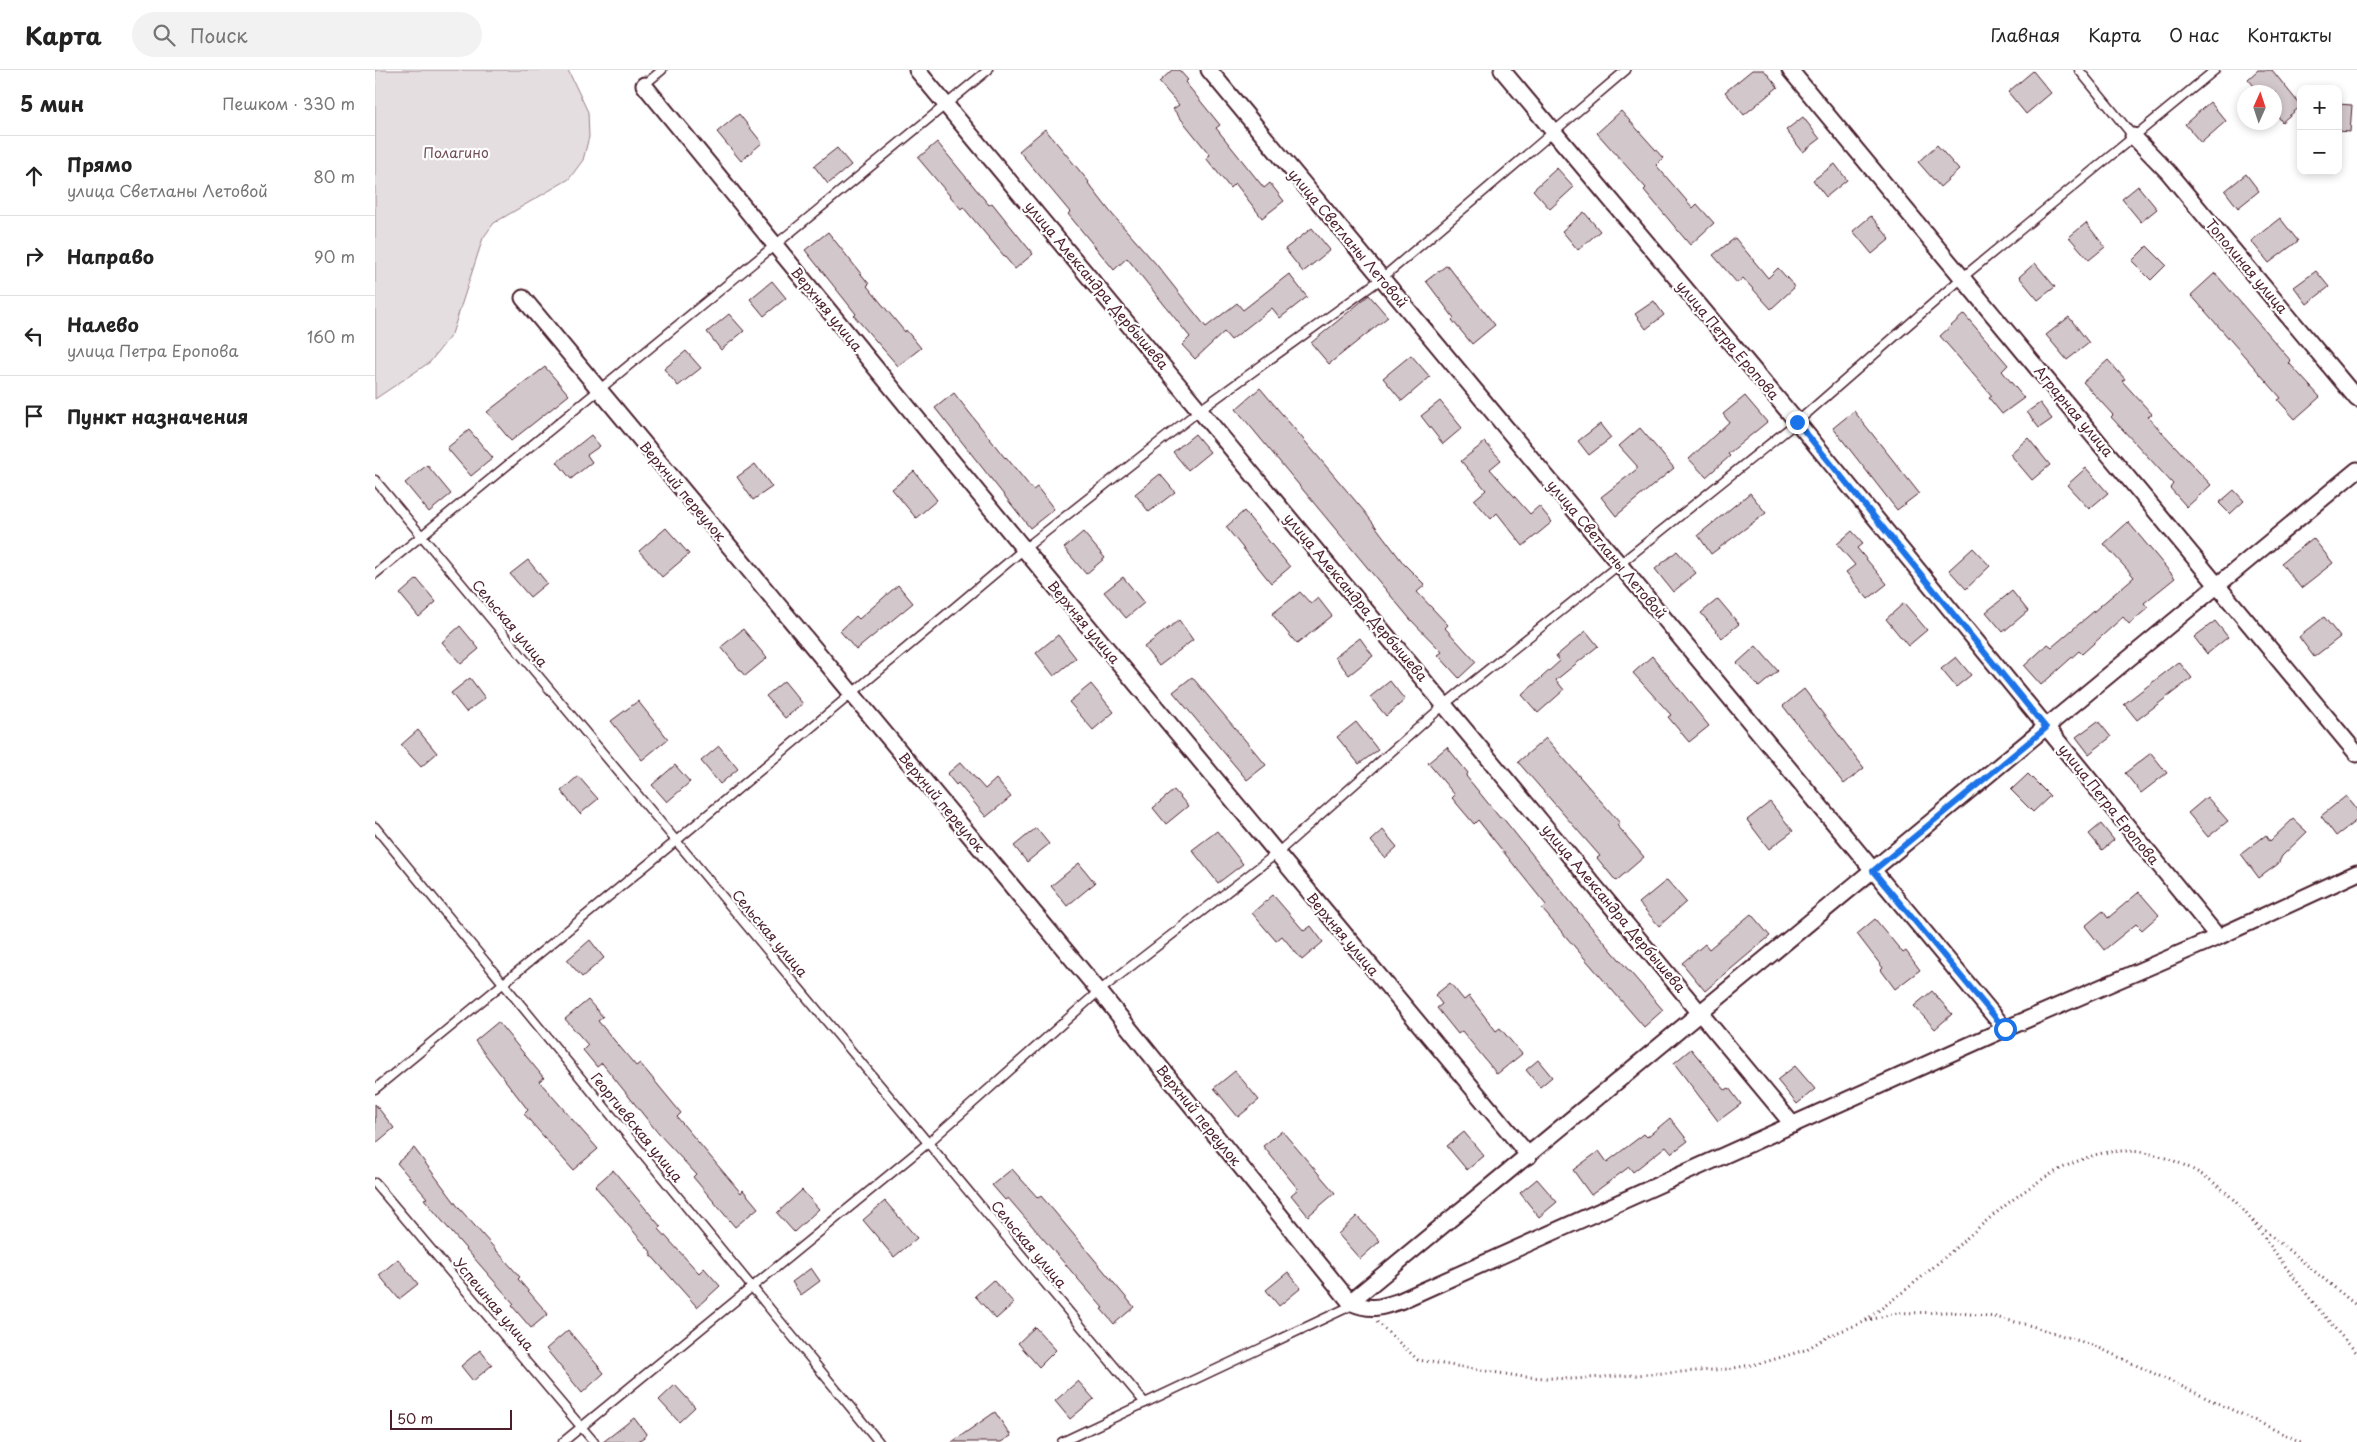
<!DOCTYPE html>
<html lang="ru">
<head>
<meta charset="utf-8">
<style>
	:root { --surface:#fff; --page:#f2f2f2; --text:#222; --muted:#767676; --line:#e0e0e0 }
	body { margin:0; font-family:"Playpen Sans",sans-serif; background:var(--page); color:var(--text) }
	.controls { position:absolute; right:15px; top:15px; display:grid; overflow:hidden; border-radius:10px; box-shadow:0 2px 8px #0003 }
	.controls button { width:45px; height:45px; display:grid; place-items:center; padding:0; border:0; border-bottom:1px solid var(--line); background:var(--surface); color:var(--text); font:25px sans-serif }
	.compass { position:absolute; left:1862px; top:15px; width:45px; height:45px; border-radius:50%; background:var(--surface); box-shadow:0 2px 8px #0003; rotate:3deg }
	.scale { position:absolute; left:15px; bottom:12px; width:122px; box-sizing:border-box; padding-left:5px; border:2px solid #4a1f2b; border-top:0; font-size:14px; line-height:18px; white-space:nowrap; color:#4a1f2b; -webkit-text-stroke:4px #fff; paint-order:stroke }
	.stop { position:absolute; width:15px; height:15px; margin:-11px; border:4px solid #1a73e8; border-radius:50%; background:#fff }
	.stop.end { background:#1a73e8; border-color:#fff; box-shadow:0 1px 5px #0008 }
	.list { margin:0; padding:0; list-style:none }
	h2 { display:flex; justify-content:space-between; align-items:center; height:65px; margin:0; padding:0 20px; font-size:21px }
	h2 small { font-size:16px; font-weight:400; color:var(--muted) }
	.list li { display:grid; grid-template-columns:32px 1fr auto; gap:15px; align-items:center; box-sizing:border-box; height:80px; padding:0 20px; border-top:1px solid var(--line) }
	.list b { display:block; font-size:19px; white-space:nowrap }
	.list p { margin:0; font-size:16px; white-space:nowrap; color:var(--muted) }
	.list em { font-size:16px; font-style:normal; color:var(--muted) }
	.icon { flex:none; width:28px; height:28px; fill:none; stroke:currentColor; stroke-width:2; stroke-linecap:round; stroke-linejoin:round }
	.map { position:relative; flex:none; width:1982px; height:1372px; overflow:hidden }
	header { display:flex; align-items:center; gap:30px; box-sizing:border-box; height:70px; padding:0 25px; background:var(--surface); border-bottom:1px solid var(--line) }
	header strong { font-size:24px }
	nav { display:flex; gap:28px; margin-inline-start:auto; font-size:18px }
	.search { width:350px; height:45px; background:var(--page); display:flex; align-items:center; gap:12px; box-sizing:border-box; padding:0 18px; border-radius:28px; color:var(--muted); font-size:19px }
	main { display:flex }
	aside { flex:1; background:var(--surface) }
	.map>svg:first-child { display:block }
	.green { fill:#e5dee0; stroke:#987e86 }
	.building { fill:#d2c7cb; stroke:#4a1f2b }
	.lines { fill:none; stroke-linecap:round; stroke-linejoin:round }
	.lane-casing { stroke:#4a1f2b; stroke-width:11 }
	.street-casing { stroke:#4a1f2b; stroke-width:19 }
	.path { stroke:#4a1f2b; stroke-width:3; stroke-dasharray:1 4; stroke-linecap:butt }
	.lane { stroke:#fff; stroke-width:8 }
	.street { stroke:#fff; stroke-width:15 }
	.route { stroke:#1a73e8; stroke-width:6 }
	.labels { text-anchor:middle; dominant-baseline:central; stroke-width:4.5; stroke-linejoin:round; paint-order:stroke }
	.park-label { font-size:14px; fill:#714f58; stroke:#fff }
	.street-label { font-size:14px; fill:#4a1f2b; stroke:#fff }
</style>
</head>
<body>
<header>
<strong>Карта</strong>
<div class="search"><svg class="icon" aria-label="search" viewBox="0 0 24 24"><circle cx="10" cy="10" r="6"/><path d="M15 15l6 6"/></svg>Поиск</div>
<nav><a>Главная</a><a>Карта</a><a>О нас</a><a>Контакты</a></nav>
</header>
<main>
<aside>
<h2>5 мин<small>Пешком · 330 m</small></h2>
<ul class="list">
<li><svg class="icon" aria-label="ahead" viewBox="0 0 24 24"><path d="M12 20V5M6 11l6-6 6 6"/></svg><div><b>Прямо</b><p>улица Светланы Летовой</p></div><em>80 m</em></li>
<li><svg class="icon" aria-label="right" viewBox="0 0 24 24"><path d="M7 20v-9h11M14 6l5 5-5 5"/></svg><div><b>Направо</b></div><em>90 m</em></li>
<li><svg class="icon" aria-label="left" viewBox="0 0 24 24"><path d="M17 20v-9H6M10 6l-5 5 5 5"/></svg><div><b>Налево</b><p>улица Петра Еропова</p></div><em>160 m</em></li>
<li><svg class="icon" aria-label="arrive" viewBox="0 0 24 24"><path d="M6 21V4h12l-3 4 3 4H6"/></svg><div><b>Пункт назначения</b></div></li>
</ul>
</aside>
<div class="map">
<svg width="1982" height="1372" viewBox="0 0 1982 1372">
	<rect width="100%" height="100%" fill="#fff"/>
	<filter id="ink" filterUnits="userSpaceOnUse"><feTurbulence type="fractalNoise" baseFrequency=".02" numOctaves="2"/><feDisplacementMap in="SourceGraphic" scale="10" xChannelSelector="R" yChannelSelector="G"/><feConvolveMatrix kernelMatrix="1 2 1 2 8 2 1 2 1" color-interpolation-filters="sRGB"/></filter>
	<g filter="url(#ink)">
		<polygon class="green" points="0,0 193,0 213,42 214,67 208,90 194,109 119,153 108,168 77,264 55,292 0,329"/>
		<g class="building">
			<polygon points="797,0 804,0 813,10 810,12 845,55 841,58 889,118 895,113 909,131 887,148 860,113 855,118 831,88 835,85 798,39 804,35 784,12"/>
			<polygon points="1377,0 1389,0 1403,17 1369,45 1350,22"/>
			<polygon points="1883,0 1897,0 1926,36 1907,52 1900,42 1900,22 1884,22 1873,9"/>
			<polygon points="1658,1 1676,23 1651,44 1633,22"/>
			<polygon points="1835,32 1851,51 1826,73 1810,54"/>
			<polygon points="1963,34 1977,35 1975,62 1963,61"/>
			<polygon points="1246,41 1288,88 1281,95 1318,138 1322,134 1339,153 1315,175 1269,120 1271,118 1222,63"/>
			<polygon points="364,44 387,73 366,91 342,62"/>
			<polygon points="1428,47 1445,69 1428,82 1411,60"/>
			<polygon points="670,59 714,112 713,113 737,144 781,194 831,257 862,233 868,240 914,204 932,227 905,248 897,238 856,270 849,262 820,289 807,275 815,267 752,188 739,200 693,144 695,142 644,81"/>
			<polygon points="562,72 614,135 617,133 658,184 640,199 588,137 586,139 543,88"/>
			<polygon points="1562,75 1584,100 1565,117 1543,92"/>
			<polygon points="462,78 476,95 453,114 439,96"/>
			<polygon points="1460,94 1472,110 1451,127 1438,110"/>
			<polygon points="1182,98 1199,117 1175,139 1158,120"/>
			<polygon points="1871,104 1884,121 1863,138 1850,121"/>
			<polygon points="1763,116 1782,139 1766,152 1747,129"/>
			<polygon points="1209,142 1225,161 1203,180 1187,161"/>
			<polygon points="1496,146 1515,169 1497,184 1478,161"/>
			<polygon points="1905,148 1923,171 1894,193 1876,171"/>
			<polygon points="1711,153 1730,177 1714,190 1694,167"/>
			<polygon points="937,158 955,180 928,202 910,179"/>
			<polygon points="453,162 494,214 492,216 530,262 531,260 546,278 523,296 479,246 481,244 430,180"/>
			<polygon points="1360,168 1393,208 1403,198 1420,217 1396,239 1368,208 1362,213 1338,185"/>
			<polygon points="1772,176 1791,195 1776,210 1757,191"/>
			<polygon points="1660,193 1680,217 1663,230 1644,207"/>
			<polygon points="1072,195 1120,255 1097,274 1077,250 1079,248 1051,211"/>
			<polygon points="1941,201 1954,217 1932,234 1919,217"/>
			<polygon points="1840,203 1916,291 1914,293 1945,327 1920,349 1903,330 1906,328 1816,225"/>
			<polygon points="397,211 411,228 389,246 375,229"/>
			<polygon points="994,225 1013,247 954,294 936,273"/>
			<polygon points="1279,231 1289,245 1271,259 1260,244"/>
			<polygon points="354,244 369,261 346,280 332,262"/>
			<polygon points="1589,244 1633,295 1627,301 1649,328 1627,344 1614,328 1617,326 1565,266"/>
			<polygon points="1694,247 1714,273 1692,290 1671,265"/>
			<polygon points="311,281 326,298 303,316 289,299"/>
			<polygon points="1036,285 1055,307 1027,331 1008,308"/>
			<polygon points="1733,290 1750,309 1747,311 1777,344 1773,347 1836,415 1812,437 1795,418 1798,414 1736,347 1738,345 1708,312"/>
			<polygon points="170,297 194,325 136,371 112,342"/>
			<polygon points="885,318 989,441 1029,494 1050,515 1042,522 1073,555 1070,558 1101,592 1084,608 1063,585 1067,582 1035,549 861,339"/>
			<polygon points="579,323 630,388 631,387 658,420 662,417 679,439 655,458 560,338"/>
			<polygon points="1370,326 1392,352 1353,384 1355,386 1331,407 1314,389 1354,352 1348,344"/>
			<polygon points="1065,331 1087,358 1068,374 1046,346"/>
			<polygon points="1665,333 1677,349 1664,358 1652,342"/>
			<polygon points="1479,341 1544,423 1522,440 1458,358"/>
			<polygon points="1225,354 1236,368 1214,385 1203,371"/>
			<polygon points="1265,358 1299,398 1241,446 1226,427 1262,399 1262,396 1244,376"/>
			<polygon points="94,360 118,388 96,406 72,378"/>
			<polygon points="820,364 835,382 813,400 798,382"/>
			<polygon points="216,365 225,376 212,385 217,392 196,409 182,392"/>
			<polygon points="1653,368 1675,395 1657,410 1635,384"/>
			<polygon points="1110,372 1126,390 1115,399 1155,444 1164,436 1177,452 1148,476 1122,443 1116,449 1099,430 1111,420 1086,391"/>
			<polygon points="380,394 397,417 378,430 362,407"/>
			<polygon points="52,395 76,424 54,442 30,413"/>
			<polygon points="1711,398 1733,423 1714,439 1692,415"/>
			<polygon points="539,401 562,430 541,448 517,419"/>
			<polygon points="785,404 800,422 774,442 760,424"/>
			<polygon points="1859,420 1869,431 1855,444 1844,433"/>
			<polygon points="1375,423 1391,443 1336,484 1323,465"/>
			<polygon points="869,441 915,497 896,513 851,457"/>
			<polygon points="1753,452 1800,508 1769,533 1773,538 1754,554 1748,547 1707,584 1704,581 1666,615 1649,596 1673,574 1677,577 1759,507 1729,474"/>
			<polygon points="291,458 314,484 287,507 264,481"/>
			<polygon points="1477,461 1488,473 1482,478 1512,514 1493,529 1471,502 1480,495 1462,474"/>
			<polygon points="708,462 730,488 711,504 689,478"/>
			<polygon points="1938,468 1958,493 1926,518 1906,493"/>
			<polygon points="1598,478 1615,496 1591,519 1574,500"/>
			<polygon points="1302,481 1321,503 1298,522 1280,499"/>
			<polygon points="153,490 172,513 155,527 135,504"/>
			<polygon points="748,507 769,533 751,548 729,522"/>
			<polygon points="42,509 61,532 44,547 25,524"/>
			<polygon points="523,515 538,533 481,580 465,561 481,546 484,549"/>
			<polygon points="1637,521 1653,541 1628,562 1611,542"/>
			<polygon points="925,522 936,534 943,528 957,546 922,574 897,544"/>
			<polygon points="1343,529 1364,554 1347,568 1326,543"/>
			<polygon points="1529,533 1552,560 1533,576 1511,549"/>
			<polygon points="1949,547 1965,567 1939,587 1924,567"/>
			<polygon points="804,550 818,570 784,596 769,577"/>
			<polygon points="1840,551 1853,567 1832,584 1819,567"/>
			<polygon points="85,556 104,579 86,594 67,572"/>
			<polygon points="368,559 392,588 370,606 346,577"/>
			<polygon points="1211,561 1223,576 1181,610 1189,620 1163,643 1147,625 1185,591 1181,586"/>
			<polygon points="683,565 701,588 679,606 661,583"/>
			<polygon points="985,568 998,586 974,605 960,587"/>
			<polygon points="1381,576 1403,601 1384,617 1362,593"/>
			<polygon points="1277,586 1334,656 1314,672 1293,647 1296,645 1258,603"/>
			<polygon points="1581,587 1596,605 1581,617 1566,599"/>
			<polygon points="1804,592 1817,608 1762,650 1749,634"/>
			<polygon points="817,607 891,695 872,710 798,622"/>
			<polygon points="95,608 110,628 91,642 76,623"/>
			<polygon points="409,611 428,634 410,648 391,626"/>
			<polygon points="1015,611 1030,630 1011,646 995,627"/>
			<polygon points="716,614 739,642 718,660 694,632"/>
			<polygon points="1429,619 1489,698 1469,714 1408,636"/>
			<polygon points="263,631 293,669 267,690 236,651"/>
			<polygon points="1723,651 1736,667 1714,684 1701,667"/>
			<polygon points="981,652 1003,680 984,694 962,667"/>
			<polygon points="43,660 62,683 46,697 26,675"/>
			<polygon points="1171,668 1245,753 1242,755 1269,787 1241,811 1222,788 1225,786 1143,692"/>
			<polygon points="344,676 363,699 345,714 326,691"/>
			<polygon points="1072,677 1093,703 1091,706 1125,748 1127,747 1206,845 1288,940 1269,957 1167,839 1171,835 1103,750 1099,754 1077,728 1080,725 1053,693"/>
			<polygon points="1776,683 1792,703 1766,723 1750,703"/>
			<polygon points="586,692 610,719 621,709 636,727 611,747 583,713 581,715 572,704"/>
			<polygon points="300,695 315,712 292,732 277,715"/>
			<polygon points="1653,704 1675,726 1658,742 1636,720"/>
			<polygon points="203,706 223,729 205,744 186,721"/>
			<polygon points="799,720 813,736 791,754 778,738"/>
			<polygon points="1971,726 1982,740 1982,750 1961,766 1946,746"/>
			<polygon points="1832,727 1853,751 1833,767 1813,743"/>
			<polygon points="1395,732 1418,761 1394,779 1372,750"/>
			<polygon points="1918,749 1932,762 1907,786 1903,794 1884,808 1866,784 1891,765 1895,771"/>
			<polygon points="1726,754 1739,770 1727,780 1714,764"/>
			<polygon points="661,758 674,774 652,792 639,776"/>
			<polygon points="1008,760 1022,777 1010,788 996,771"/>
			<polygon points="842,761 868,794 843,813 817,780"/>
			<polygon points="704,793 720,813 692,836 676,816"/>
			<polygon points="1292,810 1311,832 1284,856 1264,833"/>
			<polygon points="1764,822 1784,845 1767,860 1761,854 1729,880 1710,856 1728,841 1733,848"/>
			<polygon points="898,825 929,861 936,856 948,872 927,890 907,866 901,871 877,843"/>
			<polygon points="1376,844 1395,866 1330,921 1307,893 1330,874 1334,879"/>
			<polygon points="1500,849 1528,883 1531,881 1545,900 1520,919 1506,900 1508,898 1482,864"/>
			<polygon points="215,870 229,888 207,907 192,890"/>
			<polygon points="1075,913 1089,930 1094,926 1121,961 1125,958 1147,984 1122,1004 1087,961 1083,964 1062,938 1067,934 1060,925"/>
			<polygon points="1557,921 1577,944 1560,959 1539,936"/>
			<polygon points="213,930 228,947 223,951 261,996 265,993 306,1043 302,1047 366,1123 368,1120 383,1138 360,1157 318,1107 321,1104 283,1063 227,993 222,997 208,980 213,975 190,949"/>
			<polygon points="123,952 169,1008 164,1011 223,1079 198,1100 149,1044 153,1040 100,971"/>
			<polygon points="1316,979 1350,1020 1354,1018 1366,1034 1343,1051 1299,993"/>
			<polygon points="1163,990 1177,1007 1165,1017 1151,1000"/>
			<polygon points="1420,996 1440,1019 1422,1034 1402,1010"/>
			<polygon points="860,1001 884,1030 863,1047 839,1018"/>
			<polygon points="0,1034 19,1058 0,1074"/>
			<polygon points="1295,1048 1313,1071 1297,1083 1291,1076 1258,1102 1254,1097 1216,1125 1198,1100 1224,1081 1232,1092 1269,1064 1272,1067"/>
			<polygon points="907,1061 960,1123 933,1146 916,1125 923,1119 888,1076"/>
			<polygon points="1089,1062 1109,1086 1092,1100 1072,1076"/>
			<polygon points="39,1078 84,1138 145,1207 143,1209 173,1244 156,1258 137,1236 139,1234 78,1164 49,1129 52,1128 22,1093"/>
			<polygon points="637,1099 663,1128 666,1126 679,1141 759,1237 739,1254 726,1239 728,1238 633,1128 630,1130 617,1115"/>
			<polygon points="238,1100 286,1157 284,1159 324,1203 329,1198 345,1216 322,1237 275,1184 276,1182 220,1116"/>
			<polygon points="1162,1109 1182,1132 1164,1147 1145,1123"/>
			<polygon points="427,1120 444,1139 419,1162 402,1143"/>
			<polygon points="510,1131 542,1168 519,1187 488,1150"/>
			<polygon points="982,1146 1005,1171 985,1189 963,1164"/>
			<polygon points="23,1189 43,1214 24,1229 4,1205"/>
			<polygon points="436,1198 445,1211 426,1225 417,1212"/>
			<polygon points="913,1202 926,1218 904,1236 891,1220"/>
			<polygon points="618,1210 639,1233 621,1249 600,1226"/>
			<polygon points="660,1257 681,1280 664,1297 643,1273"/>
			<polygon points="193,1260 229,1303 207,1323 171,1279"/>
			<polygon points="105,1280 117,1295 98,1311 86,1296"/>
			<polygon points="703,1311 719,1329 695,1349 680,1331"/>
			<polygon points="300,1315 320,1337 304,1352 284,1330"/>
			<polygon points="620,1342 636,1366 626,1372 577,1372"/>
			<polygon points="259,1348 272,1365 262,1372 228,1372"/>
		</g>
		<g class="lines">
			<defs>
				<g id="lane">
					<polyline points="1704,0 1758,66"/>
					<polyline points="269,15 287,0"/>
					<polyline points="0,410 770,1333"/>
					<polyline points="0,504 613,0"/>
					<polyline points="0,757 504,1372"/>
					<polyline points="0,1019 301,771 649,479 825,340 1006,209 1251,0"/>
					<polyline points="0,1113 219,1372"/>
					<polyline points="188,1372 553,1073 724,921 901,784 1070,634 1422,352 1588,207 1840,0"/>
					<polyline points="687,1372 980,1234"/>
				</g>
				<g id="street">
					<polyline points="542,0 1418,1055"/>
					<polyline points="834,0 1630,959"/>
					<polyline points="1127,0 1422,352 1843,867"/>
					<polyline points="1415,0 1982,684"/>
					<polyline points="269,15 649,479 1154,1086"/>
					<polyline points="1758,66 1793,102 1982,329"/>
					<path d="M148,228L724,921L975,1232C996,1241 1004,1238 1025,1231L1630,959L1843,867L1982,803"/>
					<polyline points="975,1232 1982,400"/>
				</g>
			</defs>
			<use href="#lane" class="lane-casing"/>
			<use href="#street" class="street-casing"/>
			<g class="path">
				<polyline points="1878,1151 1982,1236"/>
				<path d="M1491,1250C1515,1232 1539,1214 1562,1194C1609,1154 1659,1103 1720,1085C1762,1072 1815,1092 1847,1119C1870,1138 1887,1165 1905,1189C1929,1222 1954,1253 1982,1283"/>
				<polyline points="1002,1252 1043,1290 1149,1307 1198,1309 1353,1299 1387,1293 1430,1280 1456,1265 1494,1250 1522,1243 1577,1242 1620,1247 1657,1256 1720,1276 1926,1372"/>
			</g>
			<use href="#lane" class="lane"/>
			<use href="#street" class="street"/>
		</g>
	</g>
	<g class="lines" filter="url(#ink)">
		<polyline class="route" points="1422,352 1671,658 1498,801 1630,959"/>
	</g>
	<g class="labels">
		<g class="park-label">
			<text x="81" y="82">Полагино</text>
		</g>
		<g class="street-label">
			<text transform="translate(973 168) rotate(50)">улица Светланы Летовой</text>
			<text transform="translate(1872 196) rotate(50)">Тополиная улица</text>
			<text transform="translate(722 215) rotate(50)">улица Александра Дербышева</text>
			<text transform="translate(452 239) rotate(51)">Верхняя улица</text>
			<text transform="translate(1353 270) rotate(50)">улица Петра Еропова</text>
			<text transform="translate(1699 341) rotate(50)">Аграрная улица</text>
			<text transform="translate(308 421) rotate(50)">Верхний переулок</text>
			<text transform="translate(1232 479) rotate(50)">улица Светланы Летовой</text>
			<text transform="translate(981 527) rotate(50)">улица Александра Дербышева</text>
			<text transform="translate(709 552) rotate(50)">Верхняя улица</text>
			<text transform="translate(135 553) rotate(50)">Сельская улица</text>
			<text transform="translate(567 732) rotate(50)">Верхний переулок</text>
			<text transform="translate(1734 734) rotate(51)">улица Петра Еропова</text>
			<text transform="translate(1239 838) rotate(50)">улица Александра Дербышева</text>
			<text transform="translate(395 863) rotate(50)">Сельская улица</text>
			<text transform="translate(968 864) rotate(50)">Верхняя улица</text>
			<text transform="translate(824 1045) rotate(51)">Верхний переулок</text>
			<text transform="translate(262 1057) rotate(51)">Георгиевская улица</text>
			<text transform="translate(654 1174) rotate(50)">Сельская улица</text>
			<text transform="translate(119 1234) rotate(50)">Успешная улица</text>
		</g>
	</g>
</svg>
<div class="controls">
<button>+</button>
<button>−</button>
</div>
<svg class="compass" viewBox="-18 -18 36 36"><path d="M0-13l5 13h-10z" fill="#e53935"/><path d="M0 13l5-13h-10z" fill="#767676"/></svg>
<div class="scale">50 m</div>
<div class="stop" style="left:1630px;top:959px"></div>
<div class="stop end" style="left:1422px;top:352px"></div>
</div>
</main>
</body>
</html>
